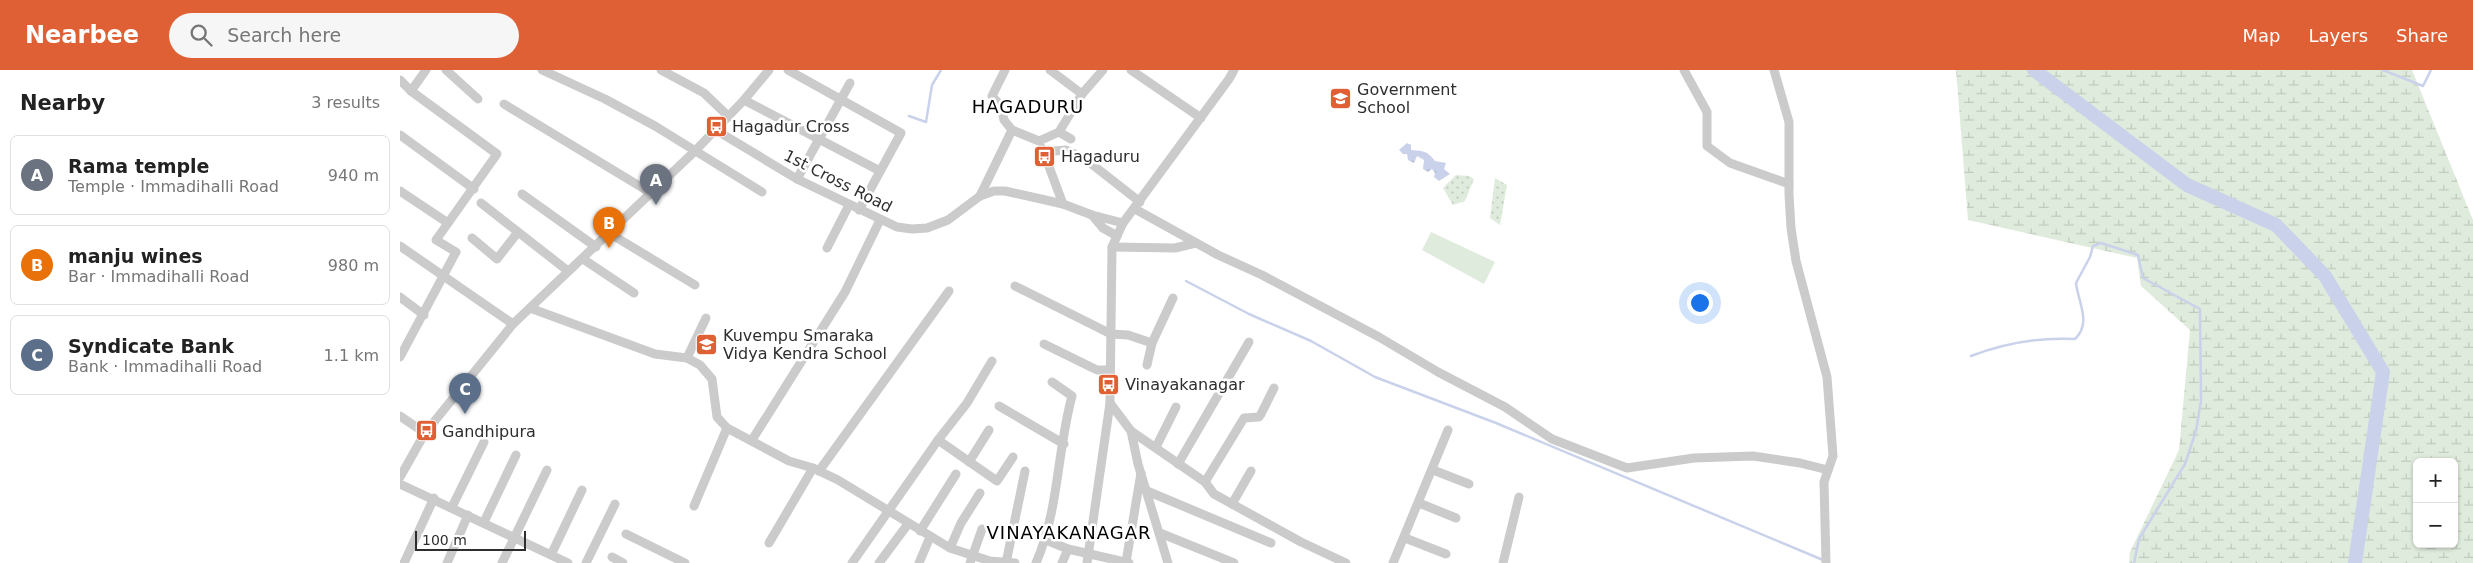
<!DOCTYPE html>
<html lang="en">
<head>
<meta charset="utf-8">
<style>
	:root { --surface:#fff; --page:#f6f6f6; --text:#222; --muted:#767676; --line:#e0e0e0; --accent:#e06035 }
	body { margin:0; font-family:"DejaVu Sans",sans-serif; background:var(--page); color:var(--text) }
	.controls { position:absolute; right:15px; bottom:15px; display:grid; overflow:hidden; border-radius:8px; box-shadow:0 1px 4px #0004 }
	.controls button { width:45px; height:45px; display:grid; place-items:center; padding:0; border:0; border-bottom:1px solid var(--line); background:var(--surface); color:var(--text); font:25px sans-serif }
	.scale { position:absolute; left:15px; bottom:12px; width:111px; box-sizing:border-box; padding-left:5px; border:2px solid #2e2e2e; border-top:0; font-size:14px; line-height:18px; white-space:nowrap; color:#2e2e2e; -webkit-text-stroke:4px #fff; paint-order:stroke }
	.you { position:absolute; left:1299px; top:232px; width:18px; height:18px; margin:-12px; border:4px solid #fff; border-radius:50%; background:#1a73e8; box-shadow:0 0 0 8px #1a73e833 }
	.badge { display:grid; place-items:center; width:32px; height:32px; border-radius:50%; background:var(--accent); color:#fff; font-size:16px; font-weight:700 }
	.pin { position:absolute; translate:-50% -41px; filter:drop-shadow(0 1px 2px #0008) }
	.pin::after { content:''; position:absolute; top:26px; width:18px; height:15px; background:inherit; clip-path:polygon(0 0,100% 0,50% 100%) }
	.list { margin:0; padding:0; list-style:none }
	h2 { display:flex; justify-content:space-between; align-items:center; height:65px; margin:0; padding:0 20px; font-size:21px }
	h2 small { font-size:16px; font-weight:400; color:var(--muted) }
	.list li { display:grid; grid-template-columns:32px 1fr auto; gap:15px; align-items:center; box-sizing:border-box; height:80px; margin:0 10px 10px; padding:0 10px; border:1px solid var(--line); border-radius:8px }
	.list b { display:block; font-size:19px; white-space:nowrap }
	.list p { margin:0; font-size:16px; white-space:nowrap; color:var(--muted) }
	.list em { font-size:16px; font-style:normal; color:var(--muted) }
	.icon { flex:none; width:28px; height:28px; fill:none; stroke:currentColor; stroke-width:2; stroke-linecap:round; stroke-linejoin:round }
	.map { position:relative; flex:none; width:2073px; height:493px; overflow:hidden }
	header { display:flex; align-items:center; gap:30px; box-sizing:border-box; height:70px; padding:0 25px; background:var(--accent); color:#fff }
	header strong { font-size:24px }
	nav { display:flex; gap:28px; margin-inline-start:auto; font-size:18px }
	.search { width:350px; height:45px; background:var(--page); display:flex; align-items:center; gap:12px; box-sizing:border-box; padding:0 18px; border-radius:28px; color:var(--muted); font-size:19px }
	main { display:flex }
	aside { flex:1; background:var(--surface) }
	.map>svg:first-child { display:block }
	.grass { fill:url(#grass-dots) }
	.wetland { fill:url(#wetland-marsh); fill-rule:evenodd }
	.pitch { fill:#dfebdc }
	.water { fill:url(#water-ripples) }
	.lines { fill:none; stroke-linecap:round; stroke-linejoin:round }
	.stream { stroke:#c9d2ea; stroke-width:2.5 }
	.river { stroke:#c9d2ea; stroke-width:14 }
	.minor { stroke:#cbcbcb; stroke-width:9 }
	.labels { text-anchor:middle; dominant-baseline:central; stroke-width:5; stroke-linejoin:round; paint-order:stroke }
	.poi-label { font-size:16px; fill:#2e2e2e; stroke:#fff; text-anchor:start }
	.street-label { font-size:16px; fill:#2e2e2e; stroke:#fff }
	.neighbourhood-label { font-size:18px; letter-spacing:1px; fill:#000; stroke:#fff }
</style>
</head>
<body>
<header>
<strong>Nearbee</strong>
<div class="search"><svg class="icon" aria-label="search" viewBox="0 0 24 24"><circle cx="10" cy="10" r="6"/><path d="M15 15l6 6"/></svg>Search here</div>
<nav><a>Map</a><a>Layers</a><a>Share</a></nav>
</header>
<main>
<aside>
<h2>Nearby<small>3 results</small></h2>
<ul class="list">
<li><span class="badge" style="background:#6b7280">A</span><div><b>Rama temple</b><p>Temple · Immadihalli Road</p></div><em>940 m</em></li>
<li><span class="badge" style="background:#e8710a">B</span><div><b>manju wines</b><p>Bar · Immadihalli Road</p></div><em>980 m</em></li>
<li><span class="badge" style="background:#5c6f8a">C</span><div><b>Syndicate Bank</b><p>Bank · Immadihalli Road</p></div><em>1.1 km</em></li>
</ul>
</aside>
<div class="map">
<svg width="2073" height="493" viewBox="0 0 2073 493">
	<defs>
		<pattern id="grass-dots" width="8" height="8" patternUnits="userSpaceOnUse" patternTransform="scale(1.25)"><rect width="8" height="8" fill="#dfebdc"/><path d="M2 2h.1M6 6h.1" fill="none" stroke="#c0cabd" stroke-width="1.8" stroke-linecap="round"/></pattern>
		<pattern id="wetland-marsh" width="20" height="14" patternUnits="userSpaceOnUse" patternTransform="scale(1.25)"><rect width="20" height="14" fill="#dfebdc"/><path d="M1 5h8M5 5V1M11 12h8M15 12V8" fill="none" stroke="#c0cabd"/></pattern>
		<pattern id="water-ripples" width="26" height="14" patternUnits="userSpaceOnUse" patternTransform="scale(1.25)"><rect width="26" height="14" fill="#c9d2ea"/><path d="M2 4q2-2 4 0t4 0M15 11q2-2 4 0t4 0" fill="none" stroke="#adb5c9"/></pattern>
	</defs>
	<rect width="100%" height="100%" fill="#fff"/>
	<g class="grass">
		<polygon points="1056,105 1069,106 1074,109 1065,131 1053,135 1043,118"/>
		<polygon points="1095,108 1107,115 1100,155 1090,148"/>
	</g>
	<path class="wetland" d="M1556,0H2012L2073,150V493H1729L1730,482L1779,380L1790,260L1741,216L1737,188L1568,150ZM2017,392H2054V474H2017Z"/>
	<polygon class="pitch" points="1031,162 1095,192 1084,214 1022,180"/>
	<path class="water" d="M1007,73L1011,75V80C1021,81 1027,80 1035,91L1046,93L1044,99L1050,104L1039,111L1034,107L1035,103L1032,99L1028,102L1023,99L1024,90L1017,86L1014,93L1008,90L1007,84H1003L999,80Z"/>
	<g class="lines">
		<g class="stream">
			<polyline points="1983,0 2023,16 2031,0"/>
			<polyline points="509,46 526,52 532,15 541,0"/>
			<polyline points="786,211 849,244 911,271 975,307 1096,353 1423,490"/>
			<path d="M1571,286C1605,273 1639,267 1675,269C1692,253 1678,232 1676,213L1690,187L1693,176L1701,173L1738,185L1743,208L1800,239L1801,331L1796,361L1785,394L1739,469L1734,493"/>
		</g>
		<polyline class="river" points="1634,0 1787,115 1876,155 1925,206 1983,302 1955,493"/>
		<g class="minor">
			<polyline points="46,0 78,29"/>
			<polyline points="142,0 205,29 255,56 362,122"/>
			<polyline points="261,0 304,23 329,47"/>
			<polyline points="388,0 501,63 459,140"/>
			<polyline points="605,0 592,26 601,36 604,50 612,60"/>
			<polyline points="650,0 682,24"/>
			<polyline points="731,0 801,48"/>
			<polyline points="1284,0 1307,42 1307,76 1330,93 1389,114"/>
			<polyline points="1374,0 1389,52 1389,124 1391,158 1396,191 1427,307 1433,386 1424,412 1426,493"/>
			<polyline points="0,10 11,21 97,84 36,170 56,182 0,287"/>
			<polyline points="11,21 26,0"/>
			<polyline points="344,30 480,101"/>
			<polyline points="104,34 251,123"/>
			<polyline points="314,59 397,109 497,157 512,159 527,158 548,150 580,126 594,121 605,121 663,134 692,145 723,153"/>
			<polyline points="659,62 671,69"/>
			<polyline points="0,65 74,119"/>
			<polyline points="642,78 663,134"/>
			<polyline points="643,82 666,80 684,88 740,132"/>
			<polyline points="397,109 450,13"/>
			<polyline points="0,121 48,153"/>
			<polyline points="122,124 196,177"/>
			<polyline points="580,126 612,60 639,71 659,62 682,24 703,0"/>
			<polyline points="81,133 168,201"/>
			<polyline points="735,139 818,185 862,205 979,267 1038,302 1105,337 1152,369 1227,398 1294,388 1353,386 1400,393 1428,400"/>
			<polyline points="692,145 703,158 717,166"/>
			<polyline points="209,163 295,215"/>
			<polyline points="72,168 97,189 118,162"/>
			<polyline points="0,176 113,254"/>
			<polyline points="712,177 775,178 796,173"/>
			<polyline points="427,178 449,135"/>
			<polyline points="183,189 234,223"/>
			<polyline points="615,216 711,264 728,265 752,273 773,228"/>
			<polyline points="0,227 24,245"/>
			<polyline points="130,238 255,284 287,288 300,295 312,309 317,347 327,358 389,391 413,398 438,410 550,478 590,491 615,493"/>
			<polyline points="644,274 697,300 710,300"/>
			<polyline points="287,288 306,248"/>
			<polyline points="747,295 752,273"/>
			<polyline points="710,333 731,361 738,394 768,493"/>
			<polyline points="599,336 664,374"/>
			<polyline points="0,346 25,363"/>
			<polyline points="731,361 805,412 844,348 859,347 861,344 874,318"/>
			<polyline points="352,370 445,222 480,150"/>
			<polyline points="538,370 597,411 613,387"/>
			<polyline points="756,377 776,337"/>
			<polyline points="569,392 589,360"/>
			<polyline points="778,394 849,272"/>
			<polyline points="1033,400 1069,414"/>
			<polyline points="419,401 549,221"/>
			<polyline points="0,407 25,363 113,254 295,81 344,30 369,0"/>
			<polyline points="805,412 814,424 901,472 946,493"/>
			<polyline points="0,414 168,493"/>
			<polyline points="747,421 871,473"/>
			<polyline points="1019,433 1056,448"/>
			<polyline points="832,434 851,401"/>
			<polyline points="294,436 327,358"/>
			<polyline points="52,437 84,372"/>
			<polyline points="84,452 116,385"/>
			<polyline points="520,461 556,404"/>
			<polyline points="760,463 834,493"/>
			<polyline points="226,464 285,493"/>
			<polyline points="1005,468 1046,484"/>
			<polyline points="646,470 668,479 729,493"/>
			<polyline points="369,473 413,398"/>
			<polyline points="550,478 561,453 580,423"/>
			<polyline points="151,485 182,420"/>
			<polyline points="212,487 223,493"/>
			<polyline points="726,492 741,403"/>
			<polyline points="4,493 34,428"/>
			<polyline points="47,493 68,445"/>
			<polyline points="102,493 147,400"/>
			<polyline points="186,493 215,434"/>
			<polyline points="452,493 538,370 567,333 592,291"/>
			<polyline points="479,493 508,454"/>
			<polyline points="519,493 530,467"/>
			<polyline points="570,493 582,459"/>
			<polyline points="606,493 625,401"/>
			<path d="M636,493C659,440 657,381 672,326L652,312"/>
			<polyline points="662,493 668,479"/>
			<polyline points="687,493 710,333 712,177 723,153 829,9 834,0"/>
			<polyline points="993,493 1048,360"/>
			<polyline points="1103,493 1119,427"/>
		</g>
	</g>
	<defs>
		<symbol id="school-square" viewBox="-11 -11 22 22"><rect x="-9" y="-9" width="18" height="18" rx="4" fill="#e06035" stroke="#fff"/><path d="M0-5L7-2L0 1L-7-2ZM-4 1L0 2.5L4 1V4Q0 6-4 4Z" fill="#fff"/></symbol>
		<symbol id="bus-square" viewBox="-11 -11 22 22"><rect x="-9" y="-9" width="18" height="18" rx="4" fill="#e06035" stroke="#fff"/><path d="M-5-6H5V4H4V6H2V4H-2V6H-4V4H-5ZM-3.5-4V0h7V-4ZM-3.5 1.2v1.5H-2V1.2ZM2 1.2v1.5H3.5V1.2Z" fill="#fff"/></symbol>
	</defs>
	<g fill-rule="evenodd">
		<use href="#school-square" x="928" y="16" width="25" height="25"/>
		<use href="#bus-square" x="304" y="44" width="25" height="25"/>
		<use href="#bus-square" x="632" y="74" width="25" height="25"/>
		<use href="#school-square" x="294" y="262" width="25" height="25"/>
		<use href="#bus-square" x="696" y="302" width="25" height="25"/>
		<use href="#bus-square" x="14" y="348" width="25" height="25"/>
	</g>
	<g class="labels">
		<g class="poi-label">
			<text x="957" y="19">Government<tspan x="957" dy="18">School</tspan></text>
			<text x="332" y="56">Hagadur Cross</text>
			<text x="661" y="86">Hagaduru</text>
			<text x="323" y="265">Kuvempu Smaraka<tspan x="323" dy="18">Vidya Kendra School</tspan></text>
			<text x="725" y="314">Vinayakanagar</text>
			<text x="42" y="361">Gandhipura</text>
		</g>
		<g class="street-label">
			<text transform="translate(438 111) rotate(27)">1st Cross Road</text>
		</g>
		<g class="neighbourhood-label">
			<text x="628" y="36">HAGADURU</text>
			<text x="669" y="462">VINAYAKANAGAR</text>
		</g>
	</g>
</svg>
<div class="controls">
<button>+</button>
<button>−</button>
</div>
<div class="scale">100 m</div>
<div class="you"></div>
<div class="pin badge" style="left:256px;top:135px;background:#6b7280">A</div>
<div class="pin badge" style="left:209px;top:178px;background:#e8710a">B</div>
<div class="pin badge" style="left:65px;top:344px;background:#5c6f8a">C</div>
</div>
</main>
</body>
</html>
